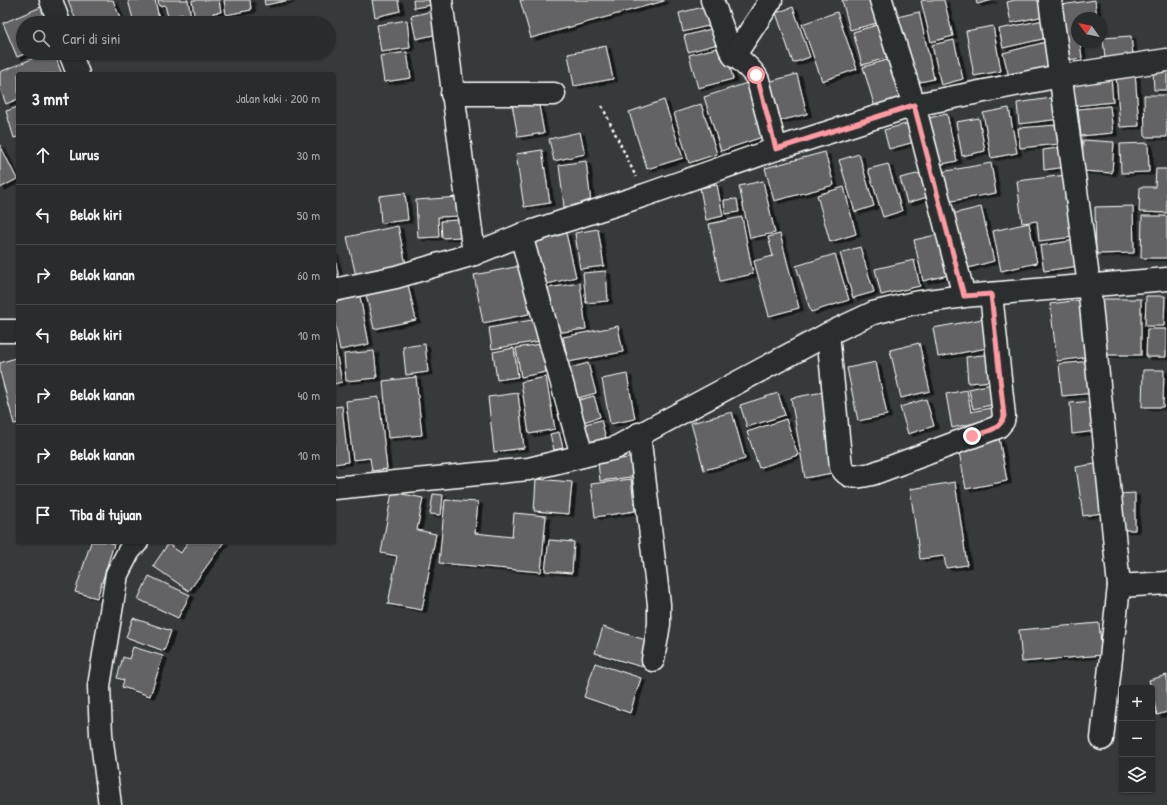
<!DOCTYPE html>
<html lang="id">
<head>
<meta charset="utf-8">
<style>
	:root { --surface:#292c2c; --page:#353838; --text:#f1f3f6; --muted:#a5a7a9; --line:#454848 }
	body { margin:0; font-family:"Patrick Hand",sans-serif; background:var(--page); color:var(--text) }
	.controls { position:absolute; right:12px; bottom:12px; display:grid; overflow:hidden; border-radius:4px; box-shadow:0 1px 3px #0004 }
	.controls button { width:36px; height:36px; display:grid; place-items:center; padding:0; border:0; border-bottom:1px solid var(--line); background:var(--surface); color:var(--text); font:20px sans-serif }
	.compass { position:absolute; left:1071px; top:12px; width:36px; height:36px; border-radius:50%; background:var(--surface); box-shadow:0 1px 3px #0004; rotate:303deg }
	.stop { position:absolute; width:12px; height:12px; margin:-9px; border:3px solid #ff9aa2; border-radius:50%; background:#fff }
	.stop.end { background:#ff9aa2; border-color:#fff; box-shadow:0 1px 4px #0008 }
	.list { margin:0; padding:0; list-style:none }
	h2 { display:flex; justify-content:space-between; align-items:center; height:52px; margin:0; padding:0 16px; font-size:17px }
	h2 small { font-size:13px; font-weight:400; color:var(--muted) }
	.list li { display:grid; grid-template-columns:26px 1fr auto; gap:12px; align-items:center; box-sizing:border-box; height:60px; padding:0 16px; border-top:1px solid var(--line) }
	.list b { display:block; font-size:15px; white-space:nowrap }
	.list em { font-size:13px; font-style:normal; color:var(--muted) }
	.icon { flex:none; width:22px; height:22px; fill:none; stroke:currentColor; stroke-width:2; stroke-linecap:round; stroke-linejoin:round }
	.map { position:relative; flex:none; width:1167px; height:805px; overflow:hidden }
	.search { position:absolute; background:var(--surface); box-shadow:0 1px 3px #0004; left:16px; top:16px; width:320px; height:44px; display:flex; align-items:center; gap:10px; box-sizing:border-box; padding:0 14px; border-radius:22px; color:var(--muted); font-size:15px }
	.panel { position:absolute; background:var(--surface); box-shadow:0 1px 3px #0004; left:16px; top:72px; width:320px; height:472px; border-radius:4px }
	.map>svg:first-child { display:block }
	.building { fill:#636465; stroke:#fff; filter:url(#shadow) }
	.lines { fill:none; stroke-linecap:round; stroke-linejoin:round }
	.minor-casing { stroke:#fff; stroke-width:25 }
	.path { stroke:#fff; stroke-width:2.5; stroke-dasharray:3 3; stroke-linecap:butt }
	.minor { stroke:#2a2d2e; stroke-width:22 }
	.route { stroke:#ff9aa2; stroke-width:5 }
</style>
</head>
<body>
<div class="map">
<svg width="1167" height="805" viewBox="0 0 1167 805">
	<defs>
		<filter id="shadow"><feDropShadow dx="4.5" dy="2.5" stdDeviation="0" flood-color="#0009"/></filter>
	</defs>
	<rect width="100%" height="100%" fill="#373a3b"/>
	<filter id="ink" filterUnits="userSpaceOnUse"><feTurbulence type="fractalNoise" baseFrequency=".025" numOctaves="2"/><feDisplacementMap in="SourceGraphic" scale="8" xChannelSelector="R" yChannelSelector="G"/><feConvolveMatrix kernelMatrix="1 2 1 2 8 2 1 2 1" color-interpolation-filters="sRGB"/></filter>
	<g filter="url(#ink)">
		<g class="building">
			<polygon points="68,0 113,0 120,18 107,23 77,23"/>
			<polygon points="128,0 155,0 160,23 134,23"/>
			<polygon points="158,0 188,0 192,23 184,23 183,14 168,17 165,5 159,6"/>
			<polygon points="192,0 219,0 221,12 213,13 214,19 195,22"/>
			<polygon points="224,0 250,0 251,10 226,15"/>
			<polygon points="264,0 290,0 265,5"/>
			<polygon points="372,0 398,0 400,11 375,17"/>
			<polygon points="413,0 436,0 437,4 414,8"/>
			<polygon points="520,0 664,0 664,1 531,38"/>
			<polygon points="842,0 879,0 885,21 850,30"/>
			<polygon points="925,0 944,0 953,36 931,42 921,1"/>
			<polygon points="976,0 993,0 977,4"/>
			<polygon points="1015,0 1040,0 1044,16 1011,23 1007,2"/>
			<polygon points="1095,0 1097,18 1077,18 1077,42 1080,42 1082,58 1068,60 1061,5"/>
			<polygon points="707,6 712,25 683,32 679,13"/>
			<polygon points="41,7 48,23 23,23 23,53 27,53 17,57 3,23"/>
			<polygon points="793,7 810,57 793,63 776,13"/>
			<polygon points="433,11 438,34 416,39 411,16"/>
			<polygon points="837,12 857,69 822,81 802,24"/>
			<polygon points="919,12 934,79 911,84 897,17"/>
			<polygon points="407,20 410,48 381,52 377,25"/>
			<polygon points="1044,20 1047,38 1003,48 999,29"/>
			<polygon points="884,23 893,56 862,65 853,32"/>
			<polygon points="993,26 1001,71 974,76 966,31"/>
			<polygon points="715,28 718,44 688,52 684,36"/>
			<polygon points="1131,36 1133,55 1105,58 1103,38"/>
			<polygon points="954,40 963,79 941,85 932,45"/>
			<polygon points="1046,42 1052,66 1009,77 1003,53"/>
			<polygon points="606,46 613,79 574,86 568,54"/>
			<polygon points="725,46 733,79 698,88 689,55"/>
			<polygon points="407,52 411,78 384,82 380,56"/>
			<polygon points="46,53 54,53 62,74 18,74 18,99 6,104 0,88 0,72"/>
			<polygon points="894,58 907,102 876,111 863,67"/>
			<polygon points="1167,71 1167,90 1154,90 1153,72"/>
			<polygon points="1135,72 1139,126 1120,127 1116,74"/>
			<polygon points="797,74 807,114 775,122 764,83"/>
			<polygon points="1111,77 1113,102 1075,106 1073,81"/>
			<polygon points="750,82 768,135 721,151 704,97"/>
			<polygon points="1144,95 1167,95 1167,137 1145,137"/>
			<polygon points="1058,97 1061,119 1019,124 1017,103"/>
			<polygon points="538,100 544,133 518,137 512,104"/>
			<polygon points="664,100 683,158 647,169 629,112"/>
			<polygon points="701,104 717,154 689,163 674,113"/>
			<polygon points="1110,106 1113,133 1081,136 1078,109"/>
			<polygon points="18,107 18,137 14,138 6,111"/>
			<polygon points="1009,108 1017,153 991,158 983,113"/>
			<polygon points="947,114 957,161 933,166 923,119"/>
			<polygon points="979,118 985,151 962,156 956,122"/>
			<polygon points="913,122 918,141 889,149 884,130"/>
			<polygon points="1057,125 1059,144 1020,148 1018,128"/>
			<polygon points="580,132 585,154 554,161 549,139"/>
			<polygon points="1083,140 1114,142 1112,173 1082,171"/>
			<polygon points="1148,143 1149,172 1121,173 1120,144"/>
			<polygon points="0,145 17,179 0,188"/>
			<polygon points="1065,147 1067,167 1044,170 1043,150"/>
			<polygon points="542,150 550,203 524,207 516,154"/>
			<polygon points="825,152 834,185 774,201 765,168"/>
			<polygon points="859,154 874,206 855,212 839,160"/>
			<polygon points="586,161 591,203 564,207 559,165"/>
			<polygon points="991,163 996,193 946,202 941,172"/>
			<polygon points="888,164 902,211 883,217 868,169"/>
			<polygon points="1156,169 1167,169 1167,213 1139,212 1140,187 1155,187"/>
			<polygon points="925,172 931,196 907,203 900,178"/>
			<polygon points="1066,175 1074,237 1039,241 1037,221 1022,223 1017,181"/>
			<polygon points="763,181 775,233 750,238 739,186"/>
			<polygon points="717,185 723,216 706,220 700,188"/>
			<polygon points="844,187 856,234 830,242 817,195"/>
			<polygon points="405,193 408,220 381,223 379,196"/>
			<polygon points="460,197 461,216 438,217 439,237 418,238 416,200"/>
			<polygon points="737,199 739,212 725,214 724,200"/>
			<polygon points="1133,206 1134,253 1096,254 1095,207"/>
			<polygon points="981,207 994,261 961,270 948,215"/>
			<polygon points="1142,216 1167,216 1167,258 1141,258"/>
			<polygon points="742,217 753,274 720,281 709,224"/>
			<polygon points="460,220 461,237 442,238 441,221"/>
			<polygon points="1029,223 1037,263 1001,271 993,231"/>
			<polygon points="398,226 406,265 356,276 347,237"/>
			<polygon points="598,229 604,266 580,269 575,233"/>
			<polygon points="566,233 576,277 543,285 534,241"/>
			<polygon points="780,234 799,308 769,316 754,261 773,256 768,237"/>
			<polygon points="940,234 948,275 923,281 914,240"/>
			<polygon points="1076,240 1079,266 1044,271 1040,246"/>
			<polygon points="860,247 874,292 853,298 840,253"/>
			<polygon points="334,253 339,278 334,279"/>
			<polygon points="835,254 849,300 811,312 796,266"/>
			<polygon points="914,260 920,286 881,295 875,269"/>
			<polygon points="520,266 529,314 483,323 474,275"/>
			<polygon points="606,271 608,301 586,303 583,273"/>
			<polygon points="580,283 586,329 555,333 548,288"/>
			<polygon points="408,285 416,320 374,329 366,294"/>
			<polygon points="359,291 369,344 340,350 334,318 334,296"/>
			<polygon points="1146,296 1165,296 1164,326 1145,326"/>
			<rect x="1100" y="299" width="41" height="56"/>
			<polygon points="1080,300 1088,357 1057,361 1050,304"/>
			<polygon points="988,318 993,347 938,357 933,328"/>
			<polygon points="537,319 540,341 492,349 489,328"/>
			<polygon points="618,326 623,352 568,362 563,337"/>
			<polygon points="1147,329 1166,329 1166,357 1146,357"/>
			<polygon points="334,341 342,382 334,384"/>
			<polygon points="919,343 930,391 901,398 890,350"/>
			<polygon points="425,344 428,372 406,375 403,347"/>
			<polygon points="541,344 546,372 521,377 516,348"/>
			<polygon points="514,348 518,377 497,380 493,352"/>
			<polygon points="374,351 377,378 346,381 344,354"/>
			<polygon points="991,354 994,381 968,383 966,357"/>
			<polygon points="18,357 18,423 14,424 0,372 0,363"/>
			<polygon points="1092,361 1095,393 1062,396 1059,364"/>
			<polygon points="876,362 887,415 858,421 847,368"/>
			<polygon points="588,363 596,393 571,400 563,370"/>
			<polygon points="1143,370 1164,370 1163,407 1142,407"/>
			<polygon points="627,374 635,419 610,424 602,379"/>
			<polygon points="416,377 422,435 388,438 383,381"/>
			<polygon points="546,377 555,429 529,434 521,382"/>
			<polygon points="992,384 996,404 973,409 969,389"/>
			<polygon points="967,390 971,412 995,407 997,418 952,428 946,394"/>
			<polygon points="823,392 838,472 805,478 791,398"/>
			<polygon points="518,393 524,448 494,452 488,397"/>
			<polygon points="778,393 785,415 747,427 740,405"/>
			<polygon points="594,396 600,417 576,424 571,402"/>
			<polygon points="379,397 387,469 372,471 370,458 353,460 346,401"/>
			<polygon points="926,399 934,426 908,434 900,407"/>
			<polygon points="1094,401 1097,431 1072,434 1070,403"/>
			<polygon points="342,406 348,462 334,464 334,407"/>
			<polygon points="732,412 745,459 704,470 691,423"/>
			<polygon points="786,419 798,455 759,468 747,432"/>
			<polygon points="601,420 606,438 581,444 577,426"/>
			<polygon points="559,432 563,448 554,450 550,434"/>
			<polygon points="999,438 1007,481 966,489 958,446"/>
			<polygon points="636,457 638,476 600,481 598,462"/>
			<polygon points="1102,463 1108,512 1083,516 1076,467"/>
			<polygon points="536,479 572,482 569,514 534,511"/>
			<polygon points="631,479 635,511 595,517 591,484"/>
			<polygon points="955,482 967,565 946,568 944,556 920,559 910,489"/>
			<polygon points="392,492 423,498 417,530 436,534 422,610 388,604 397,556 381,553"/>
			<polygon points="1135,493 1135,530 1118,530 1118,494"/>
			<polygon points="433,494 443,495 441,515 430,514"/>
			<polygon points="445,500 478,502 475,533 512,537 514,513 546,516 541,572 439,563"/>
			<polygon points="549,540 574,542 572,573 545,571"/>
			<polygon points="91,542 106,542 114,544 97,598 75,592"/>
			<polygon points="188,542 224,542 189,591 153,566 168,544 181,553"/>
			<polygon points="149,576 190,595 178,618 138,599"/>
			<polygon points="133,618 171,631 164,651 126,637"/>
			<polygon points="1099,623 1102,655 1022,662 1019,630"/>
			<polygon points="603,627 649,641 642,667 595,653"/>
			<polygon points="133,647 163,656 150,696 122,687 124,680 117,678 123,657 129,659"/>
			<polygon points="595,663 641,678 630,713 584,697"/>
			<polygon points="1167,675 1167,712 1157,715 1152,694 1152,688 1151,688 1149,680"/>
		</g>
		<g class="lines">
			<defs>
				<g id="minor">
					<polyline points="51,0 59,23"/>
					<polyline points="441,0 474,254"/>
					<path d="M712,0L730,49C738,61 752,67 758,80L776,149"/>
					<polyline points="881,0 914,105 964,296"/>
					<polyline points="1050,0 1089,285 1119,586 1102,739"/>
					<polyline points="70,53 78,74"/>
					<polyline points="734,56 771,0"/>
					<polyline points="452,94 554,94"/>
					<polyline points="521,235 582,456"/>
					<polyline points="334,290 396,277 474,254 521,235 645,195 776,149 914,105 1060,76 1167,60"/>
					<polyline points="0,331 18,331"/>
					<path d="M828,334L841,467C849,481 859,476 872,474L998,427L1003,421L1004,416L991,294"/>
					<polyline points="639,434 659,604 659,624 653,660"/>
					<polyline points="334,488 529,469 615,448 828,334 873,313 914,303 964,296 1167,279"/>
					<polyline points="1119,586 1167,583"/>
					<polyline points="110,805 101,734 99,686 117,574 129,551 137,542"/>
				</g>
			</defs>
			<use href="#minor" class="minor-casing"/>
			<polyline class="path" points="602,106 636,177"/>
			<use href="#minor" class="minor"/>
		</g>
	</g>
	<g class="lines" filter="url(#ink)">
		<path class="route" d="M756,75L758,80L776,149L914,105L964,296L991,294L1004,416C1001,430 985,432 972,436"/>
	</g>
</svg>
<div class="controls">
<button>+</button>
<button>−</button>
<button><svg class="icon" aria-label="layers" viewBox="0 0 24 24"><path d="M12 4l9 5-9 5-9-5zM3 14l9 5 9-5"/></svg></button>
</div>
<svg class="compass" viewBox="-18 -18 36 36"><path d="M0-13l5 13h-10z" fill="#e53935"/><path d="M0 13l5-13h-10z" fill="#a5a7a9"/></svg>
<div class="stop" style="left:756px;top:75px"></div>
<div class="stop end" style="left:972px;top:436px"></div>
<div class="search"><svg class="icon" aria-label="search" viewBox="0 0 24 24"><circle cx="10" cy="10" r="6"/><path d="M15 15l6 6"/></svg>Cari di sini</div>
<section class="panel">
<h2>3 mnt<small>Jalan kaki · 200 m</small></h2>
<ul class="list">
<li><svg class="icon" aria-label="ahead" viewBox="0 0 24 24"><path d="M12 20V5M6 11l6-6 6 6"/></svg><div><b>Lurus</b></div><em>30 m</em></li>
<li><svg class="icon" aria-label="left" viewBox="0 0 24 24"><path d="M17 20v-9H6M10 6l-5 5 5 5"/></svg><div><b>Belok kiri</b></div><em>50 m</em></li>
<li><svg class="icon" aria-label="right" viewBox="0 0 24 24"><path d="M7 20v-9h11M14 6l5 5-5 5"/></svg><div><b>Belok kanan</b></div><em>60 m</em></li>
<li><svg class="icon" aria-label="left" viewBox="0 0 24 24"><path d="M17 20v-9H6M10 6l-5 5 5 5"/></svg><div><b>Belok kiri</b></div><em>10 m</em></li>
<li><svg class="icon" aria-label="right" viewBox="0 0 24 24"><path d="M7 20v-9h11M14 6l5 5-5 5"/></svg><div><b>Belok kanan</b></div><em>40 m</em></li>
<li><svg class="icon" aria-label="right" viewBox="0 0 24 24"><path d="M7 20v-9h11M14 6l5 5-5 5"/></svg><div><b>Belok kanan</b></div><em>10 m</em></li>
<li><svg class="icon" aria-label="arrive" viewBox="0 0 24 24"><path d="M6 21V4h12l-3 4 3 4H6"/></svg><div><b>Tiba di tujuan</b></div></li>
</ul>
</section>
</div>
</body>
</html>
